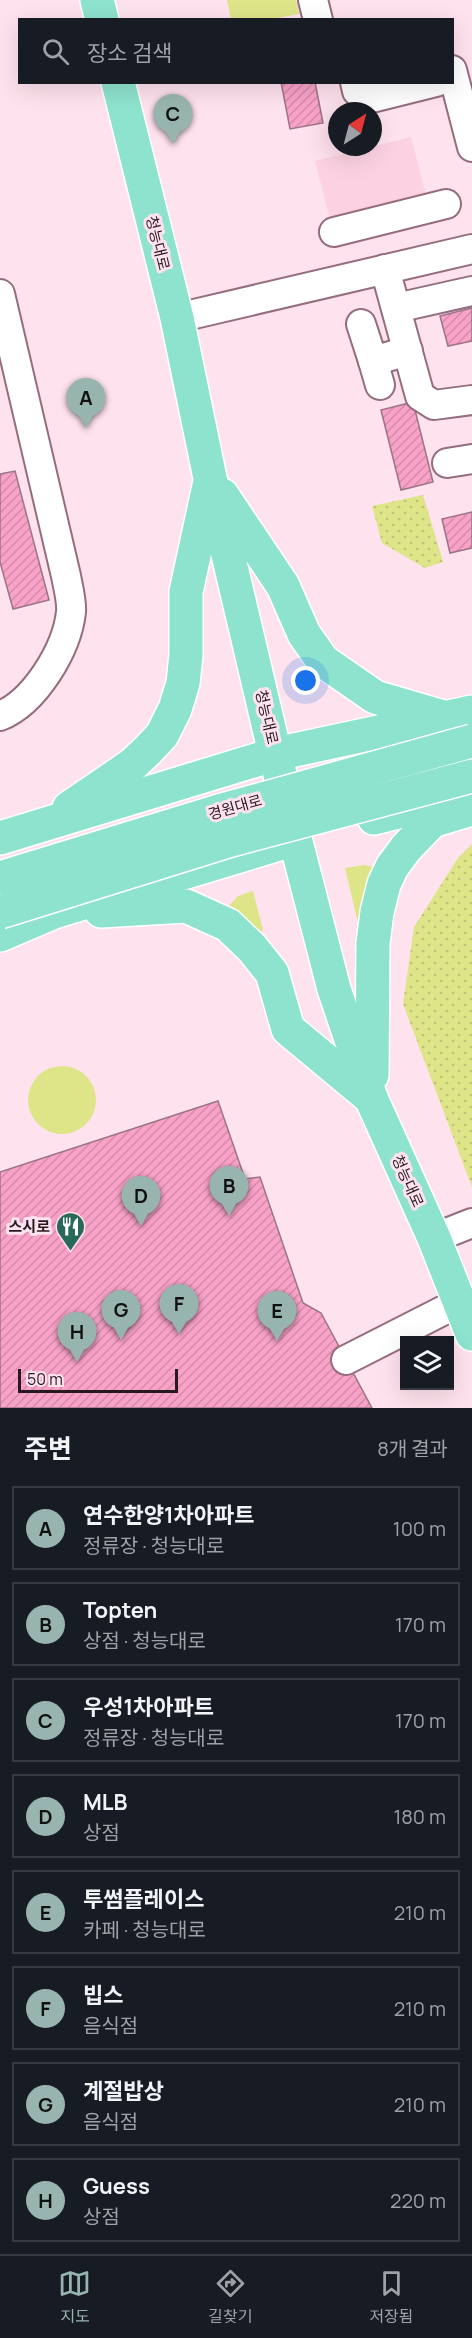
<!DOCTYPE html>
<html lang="ko">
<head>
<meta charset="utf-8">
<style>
	:root { --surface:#171b24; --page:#20242c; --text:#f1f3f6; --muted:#9ea1a6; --line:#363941; --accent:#97b5ae }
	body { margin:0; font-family:Manrope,"Noto Sans KR",sans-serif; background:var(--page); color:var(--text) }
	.controls { position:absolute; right:18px; bottom:18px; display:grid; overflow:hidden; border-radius:0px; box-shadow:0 6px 24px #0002 }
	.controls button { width:54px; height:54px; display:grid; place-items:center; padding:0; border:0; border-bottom:2px solid var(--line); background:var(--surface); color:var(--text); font:30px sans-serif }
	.compass { position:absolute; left:328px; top:102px; width:54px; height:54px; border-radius:50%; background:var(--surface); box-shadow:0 6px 24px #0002; rotate:36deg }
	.scale { position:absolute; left:18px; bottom:15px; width:160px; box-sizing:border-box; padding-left:6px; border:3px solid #28191f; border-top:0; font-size:16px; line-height:21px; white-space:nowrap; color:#28191f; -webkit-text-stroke:4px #fee2ed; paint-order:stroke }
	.you { position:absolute; left:306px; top:681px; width:21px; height:21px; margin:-15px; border:4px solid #fff; border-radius:50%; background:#1a73e8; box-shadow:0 0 0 9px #1a73e833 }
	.badge { display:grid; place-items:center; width:39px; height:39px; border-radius:50%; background:var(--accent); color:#111; font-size:20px; font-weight:700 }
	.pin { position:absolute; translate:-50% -50px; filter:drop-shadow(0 2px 3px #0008) }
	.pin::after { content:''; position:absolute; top:32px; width:21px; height:18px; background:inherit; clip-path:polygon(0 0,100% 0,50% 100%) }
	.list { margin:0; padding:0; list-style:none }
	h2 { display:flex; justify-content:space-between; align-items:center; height:78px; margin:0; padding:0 24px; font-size:26px }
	h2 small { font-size:20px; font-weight:400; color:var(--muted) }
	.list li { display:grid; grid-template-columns:39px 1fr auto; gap:18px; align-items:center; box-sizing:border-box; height:84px; margin:0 12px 12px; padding:0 12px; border:2px solid var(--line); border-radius:0px }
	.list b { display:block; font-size:22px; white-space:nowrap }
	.list p { margin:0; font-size:20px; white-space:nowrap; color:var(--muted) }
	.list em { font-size:20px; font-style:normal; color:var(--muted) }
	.icon { flex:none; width:33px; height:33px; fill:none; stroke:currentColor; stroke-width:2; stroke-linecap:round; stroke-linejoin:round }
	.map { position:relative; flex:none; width:472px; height:1408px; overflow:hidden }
	.search { position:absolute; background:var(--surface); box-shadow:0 6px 24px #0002; left:18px; right:18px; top:18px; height:66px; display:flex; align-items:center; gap:15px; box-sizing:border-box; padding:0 21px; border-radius:0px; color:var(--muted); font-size:22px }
	.sheet { height:846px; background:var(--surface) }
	nav { display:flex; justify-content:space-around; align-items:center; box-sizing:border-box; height:84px; border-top:2px solid var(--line); background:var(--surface); font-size:16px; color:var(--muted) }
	nav a { display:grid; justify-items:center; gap:3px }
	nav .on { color:var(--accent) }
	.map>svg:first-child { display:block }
	.built { fill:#fcd2e3 }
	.green { fill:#dee589 }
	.park { fill:url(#park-dots) }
	.building { fill:url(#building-hatch); stroke:#9c7485; stroke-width:1.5 }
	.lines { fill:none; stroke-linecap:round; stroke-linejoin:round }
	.minor-casing { stroke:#956d7e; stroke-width:32 }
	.major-casing { stroke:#fff; stroke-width:36 }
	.minor { stroke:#fff; stroke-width:28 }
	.major { stroke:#8ee3ce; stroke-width:33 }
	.major-bridge-casing { stroke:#fff; stroke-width:36; stroke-linecap:butt }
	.major-bridge { stroke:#8ee3ce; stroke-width:33 }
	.labels { text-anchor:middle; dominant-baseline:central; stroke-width:6; stroke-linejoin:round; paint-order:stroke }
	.street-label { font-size:15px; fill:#28191f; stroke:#fee2ed }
	.poi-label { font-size:15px; font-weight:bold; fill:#28191f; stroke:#fee2ed; text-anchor:end }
</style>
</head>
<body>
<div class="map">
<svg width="472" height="1408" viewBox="0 0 472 1408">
	<defs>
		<pattern id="park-dots" width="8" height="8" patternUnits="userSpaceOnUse" patternTransform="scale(1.5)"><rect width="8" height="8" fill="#dee589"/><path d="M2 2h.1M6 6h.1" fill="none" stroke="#bec476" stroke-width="1.8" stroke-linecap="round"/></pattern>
		<pattern id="building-hatch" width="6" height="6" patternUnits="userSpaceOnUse" patternTransform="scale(1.5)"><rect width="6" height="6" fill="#f9a2c8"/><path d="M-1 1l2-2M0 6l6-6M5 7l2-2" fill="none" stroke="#d58bab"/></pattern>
	</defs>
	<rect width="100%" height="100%" fill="#fee2ed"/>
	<polygon class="built" points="411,137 427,199 331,223 315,161"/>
	<g class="green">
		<polygon points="227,0 296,0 299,14 272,19 231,19"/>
		<polygon points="364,865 380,868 359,927 345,868"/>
		<polygon points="253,891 263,930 255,936 225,910 238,896"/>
		<circle cx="62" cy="1100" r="34"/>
	</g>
	<g class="park">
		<polygon points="423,495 443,562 425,568 382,543 372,506"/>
		<polygon points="472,844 472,1187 403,1004 414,927 458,858"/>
	</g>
	<g class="building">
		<polygon points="281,82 315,82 323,123 290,129"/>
		<polygon points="472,308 472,341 448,346 440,316"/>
		<polygon points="413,402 433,482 401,490 381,410"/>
		<polygon points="15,471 49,600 13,609 0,562 0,474"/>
		<polygon points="472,512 472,548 450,553 442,519"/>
		<polygon points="218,1101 245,1179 260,1177 303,1303 321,1313 372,1408 0,1408 0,1172"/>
	</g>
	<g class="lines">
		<defs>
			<g id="minor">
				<polyline points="313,0 318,20"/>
				<polyline points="452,70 472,147"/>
				<polyline points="355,82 357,91 372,98 436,82"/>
				<polyline points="334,232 446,204"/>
				<polyline points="385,269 420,396 434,405 472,400"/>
				<path d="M0,294L66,576C68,587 72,601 71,612C67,649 35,702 0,716"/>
				<polyline points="396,308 472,291"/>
				<polyline points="177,318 472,249"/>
				<polyline points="361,324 373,361 408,351"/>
				<polyline points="373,361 380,385"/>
				<polyline points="447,463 472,459"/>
				<polyline points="434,1238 472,1223"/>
				<polyline points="346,1360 460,1302"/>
			</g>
			<g id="major">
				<polyline points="97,0 102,20"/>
				<polyline points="118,82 177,318 210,478 295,838 334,989 371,1098 434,1238 472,1334"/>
				<polyline points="222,495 283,586 304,634 323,661 375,697 440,716"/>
				<polyline points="69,808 132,765 147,751 162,735 175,709 183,683 186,655 186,592 209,486"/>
				<polyline points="374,818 410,809 472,798"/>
				<polyline points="0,838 276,754 472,712"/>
				<polyline points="101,911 186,906 228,925 252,948 272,973 288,1029 371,1098"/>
				<polyline points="0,935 54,912 292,840"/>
				<polyline points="372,1075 373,943 377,912 384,884 392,867 406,848 432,821 465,811"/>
			</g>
		</defs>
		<use href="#minor" class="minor-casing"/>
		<use href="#major" class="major-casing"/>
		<use href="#minor" class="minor"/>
		<use href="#major" class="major"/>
		<defs>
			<g id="major-bridge">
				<polyline points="0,878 219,811 472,741"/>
				<polyline points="0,912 231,840 472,776"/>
			</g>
		</defs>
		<use href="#major-bridge" class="major-bridge-casing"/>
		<use href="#major-bridge" class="major-bridge"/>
	</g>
	<defs>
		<symbol id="restaurant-pin" viewBox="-11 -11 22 30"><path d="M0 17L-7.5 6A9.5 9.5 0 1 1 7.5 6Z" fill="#296957" stroke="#fee2ed"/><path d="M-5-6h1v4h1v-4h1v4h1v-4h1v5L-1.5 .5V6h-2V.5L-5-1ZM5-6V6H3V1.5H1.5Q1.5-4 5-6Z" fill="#fff"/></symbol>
	</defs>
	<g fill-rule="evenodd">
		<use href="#restaurant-pin" x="54" y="1210" width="33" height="45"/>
	</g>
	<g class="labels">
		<g class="street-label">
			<text transform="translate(158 243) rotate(76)">청능대로</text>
			<text transform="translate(267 717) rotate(77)">청능대로</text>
			<text transform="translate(235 807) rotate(-16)">경원대로</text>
			<text transform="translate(408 1181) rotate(66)">청능대로</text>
		</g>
		<g class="poi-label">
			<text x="50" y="1226">스시로</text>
		</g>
	</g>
</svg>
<div class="controls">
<button><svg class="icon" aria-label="layers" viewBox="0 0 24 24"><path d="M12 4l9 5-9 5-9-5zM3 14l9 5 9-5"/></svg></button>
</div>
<svg class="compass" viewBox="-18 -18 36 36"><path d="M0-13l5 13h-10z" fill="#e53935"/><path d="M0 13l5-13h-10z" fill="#9ea1a6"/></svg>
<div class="scale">50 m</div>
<div class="you"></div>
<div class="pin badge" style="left:86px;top:428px">A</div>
<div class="pin badge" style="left:229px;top:1216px">B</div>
<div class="pin badge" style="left:173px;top:144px">C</div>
<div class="pin badge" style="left:141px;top:1226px">D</div>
<div class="pin badge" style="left:277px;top:1341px">E</div>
<div class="pin badge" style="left:179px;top:1334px">F</div>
<div class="pin badge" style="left:121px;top:1340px">G</div>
<div class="pin badge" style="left:77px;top:1362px">H</div>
<div class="search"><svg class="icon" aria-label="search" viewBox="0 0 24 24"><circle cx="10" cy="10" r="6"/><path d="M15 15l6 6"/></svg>장소 검색</div>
</div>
<section class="sheet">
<h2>주변<small>8개 결과</small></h2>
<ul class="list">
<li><span class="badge">A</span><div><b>연수한양1차아파트</b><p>정류장 · 청능대로</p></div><em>100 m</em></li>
<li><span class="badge">B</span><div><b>Topten</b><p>상점 · 청능대로</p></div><em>170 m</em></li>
<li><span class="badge">C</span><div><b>우성1차아파트</b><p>정류장 · 청능대로</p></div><em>170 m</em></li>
<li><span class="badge">D</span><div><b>MLB</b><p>상점</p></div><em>180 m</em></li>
<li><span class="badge">E</span><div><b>투썸플레이스</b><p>카페 · 청능대로</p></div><em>210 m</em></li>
<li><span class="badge">F</span><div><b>빕스</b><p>음식점</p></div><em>210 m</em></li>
<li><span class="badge">G</span><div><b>계절밥상</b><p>음식점</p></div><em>210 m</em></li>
<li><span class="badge">H</span><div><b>Guess</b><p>상점</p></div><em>220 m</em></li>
</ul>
</section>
<nav>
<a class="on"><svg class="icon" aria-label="map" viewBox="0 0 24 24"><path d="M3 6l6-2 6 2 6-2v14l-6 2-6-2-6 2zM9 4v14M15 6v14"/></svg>지도</a>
<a><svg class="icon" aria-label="directions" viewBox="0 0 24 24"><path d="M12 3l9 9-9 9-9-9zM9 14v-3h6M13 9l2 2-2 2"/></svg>길찾기</a>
<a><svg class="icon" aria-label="saved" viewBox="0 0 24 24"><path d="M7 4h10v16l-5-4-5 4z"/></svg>저장됨</a>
</nav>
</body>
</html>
